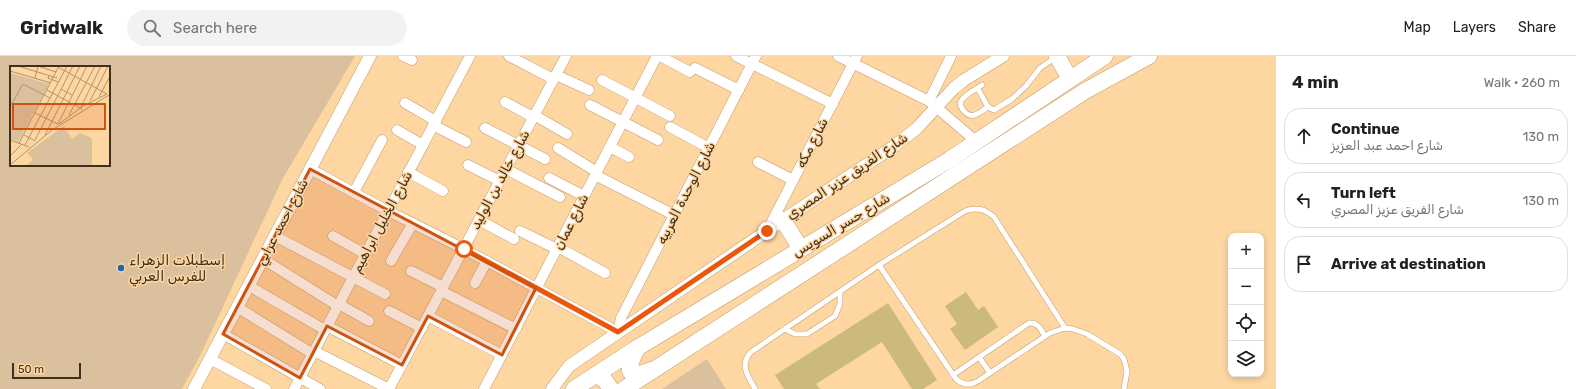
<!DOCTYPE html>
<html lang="en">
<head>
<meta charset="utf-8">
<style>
	:root { --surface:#fff; --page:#f2f2f2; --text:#202124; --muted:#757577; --line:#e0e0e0 }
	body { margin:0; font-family:Rubik,Vazirmatn,sans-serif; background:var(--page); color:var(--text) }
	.controls { position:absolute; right:12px; bottom:12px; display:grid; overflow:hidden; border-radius:8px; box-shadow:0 2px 6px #0003 }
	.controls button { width:36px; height:36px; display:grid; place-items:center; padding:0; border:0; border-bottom:1px solid var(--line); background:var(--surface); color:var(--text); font:20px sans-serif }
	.scale { position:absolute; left:12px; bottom:10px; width:69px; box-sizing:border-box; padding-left:4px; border:2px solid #40301b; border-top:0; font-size:11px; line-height:14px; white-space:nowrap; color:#40301b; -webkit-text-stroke:3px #fed6a2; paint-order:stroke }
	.stop { position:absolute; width:12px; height:12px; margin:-9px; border:3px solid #ea580c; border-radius:50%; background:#fff }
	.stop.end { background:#ea580c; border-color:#fff; box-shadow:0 1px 4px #0008 }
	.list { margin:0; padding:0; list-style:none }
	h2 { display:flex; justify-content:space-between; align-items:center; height:52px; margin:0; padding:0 16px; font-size:17px }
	h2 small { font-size:13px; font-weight:400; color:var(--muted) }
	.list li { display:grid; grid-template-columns:26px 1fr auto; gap:12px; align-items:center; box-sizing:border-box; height:56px; margin:0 8px 8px; padding:0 8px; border:1px solid var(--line); border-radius:16px }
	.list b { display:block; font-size:15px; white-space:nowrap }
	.list p { margin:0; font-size:13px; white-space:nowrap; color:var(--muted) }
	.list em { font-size:13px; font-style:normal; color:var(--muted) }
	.icon { flex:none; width:22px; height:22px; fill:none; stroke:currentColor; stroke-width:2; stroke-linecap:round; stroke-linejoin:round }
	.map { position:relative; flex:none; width:1276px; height:333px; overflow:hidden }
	header { display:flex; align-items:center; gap:24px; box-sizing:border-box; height:56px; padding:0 20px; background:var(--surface); border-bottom:1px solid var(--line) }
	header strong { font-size:19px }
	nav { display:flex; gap:22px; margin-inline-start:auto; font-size:14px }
	.search { width:280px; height:36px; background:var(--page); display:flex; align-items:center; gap:10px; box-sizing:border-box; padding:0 14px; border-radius:22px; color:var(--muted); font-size:15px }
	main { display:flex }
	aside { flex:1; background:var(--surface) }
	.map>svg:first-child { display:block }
	.green { fill:#dbc09e; fill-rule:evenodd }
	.building { fill:#cbba7b }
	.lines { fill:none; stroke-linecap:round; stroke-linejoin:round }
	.service-casing { stroke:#c39e6b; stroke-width:6 }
	.minor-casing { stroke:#c39e6b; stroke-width:11 }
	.tertiary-casing { stroke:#c39e6b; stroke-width:13 }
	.primary-casing { stroke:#c39e6b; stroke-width:17 }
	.service { stroke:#fff; stroke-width:5 }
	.minor { stroke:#fff; stroke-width:10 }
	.tertiary { stroke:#fff; stroke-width:12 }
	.primary { stroke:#fff; stroke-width:16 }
	.route { stroke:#ea580c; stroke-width:5 }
	.marked { fill:#cf530e; fill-opacity:0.2; stroke:#cf530e; stroke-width:3; stroke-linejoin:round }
	.poi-dot { fill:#1d64b4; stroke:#fed6a2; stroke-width:1.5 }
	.labels { text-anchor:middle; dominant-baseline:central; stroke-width:3; stroke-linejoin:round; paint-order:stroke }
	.street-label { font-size:14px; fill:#40301b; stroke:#fed6a2 }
	.poi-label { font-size:14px; fill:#40301b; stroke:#fed6a2; text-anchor:start }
	.inset-road { fill:none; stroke:#b2946c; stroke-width:1 }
	.view { fill:#cf530e; fill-opacity:0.15; stroke:#cf530e; stroke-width:2 }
	.inset-edge { fill:none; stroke:#40301b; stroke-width:2 }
</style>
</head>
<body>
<header>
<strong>Gridwalk</strong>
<div class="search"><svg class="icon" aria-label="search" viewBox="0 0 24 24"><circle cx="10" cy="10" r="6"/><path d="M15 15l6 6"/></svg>Search here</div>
<nav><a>Map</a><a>Layers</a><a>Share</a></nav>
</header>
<main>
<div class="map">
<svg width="1276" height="333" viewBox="0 0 1276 333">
	<rect width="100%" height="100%" fill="#fed6a2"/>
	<g class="green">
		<path d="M0,0H355L282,124L200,300L182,333H0ZM11,11H109V109H11Z"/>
		<polygon points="707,303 726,333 662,333"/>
	</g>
	<g class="building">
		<polygon points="966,236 978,254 984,250 998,271 965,294 950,273 957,268 945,250"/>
		<polygon points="888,247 937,324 923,333 912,333 882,286 816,328 820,333 784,333 775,319"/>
	</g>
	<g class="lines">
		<defs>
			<g id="service">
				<path d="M982,29C976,33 964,39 961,45C959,48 961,51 963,54C972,65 978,57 988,51"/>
				<polyline points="978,33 988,51 994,54 1012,43 1026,30 1040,12 1056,1"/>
				<path d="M879,209L956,323C963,329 970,330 978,325L1050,277L1065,272L1073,273L1087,278L1120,298L1124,303L1127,315L1124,333"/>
				<polyline points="785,273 795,278 807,278 835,260 840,248 840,236"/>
				<polyline points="979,301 990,317"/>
				<path d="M953,319L1029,267C1038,266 1041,274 1045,280"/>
				<path d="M755,333C748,320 739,309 751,296L879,209L965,155C977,151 985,153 994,161L1065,272"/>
			</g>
			<g id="minor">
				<polyline points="403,0 412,4"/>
				<polyline points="509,0 553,23"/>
				<polyline points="660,0 690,16"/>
				<polyline points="736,0 833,48"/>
				<polyline points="838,0 929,45 977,86"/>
				<polyline points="695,12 739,34"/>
				<polyline points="556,19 589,34"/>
				<polyline points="602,24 670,60"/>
				<polyline points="929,45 951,0"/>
				<polyline points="505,46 533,61"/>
				<polyline points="405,47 436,65"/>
				<polyline points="590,49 658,84"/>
				<polyline points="534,59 567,78"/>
				<polyline points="433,69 466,86"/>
				<polyline points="670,71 709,92"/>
				<polyline points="485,72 545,103"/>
				<polyline points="397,74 423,89"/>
				<polyline points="610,91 629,101"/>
				<polyline points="558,92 597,116"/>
				<polyline points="758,106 793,124"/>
				<polyline points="468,109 500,125"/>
				<polyline points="310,113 388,155 464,193 618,276"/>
				<polyline points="506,113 560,141"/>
				<polyline points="408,116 443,135"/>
				<polyline points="595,119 674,159"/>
				<polyline points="549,122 584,140"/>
				<polyline points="354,136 382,84"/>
				<polyline points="479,164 514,183"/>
				<polyline points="520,175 557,193"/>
				<polyline points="767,175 857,0"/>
				<polyline points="275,180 385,238"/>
				<polyline points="333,180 365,198"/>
				<polyline points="558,191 605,217"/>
				<polyline points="263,203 338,250"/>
				<polyline points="391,205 413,167"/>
				<polyline points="411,215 443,231"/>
				<polyline points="475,227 487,205"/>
				<polyline points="249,230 325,274"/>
				<polyline points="441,235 516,273"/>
				<polyline points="339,248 369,265"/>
				<polyline points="237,251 313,298"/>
				<polyline points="389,255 422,272"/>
				<polyline points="428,260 502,299"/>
				<polyline points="327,270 402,309"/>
				<polyline points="621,274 620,267 621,262 756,0"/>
				<polyline points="223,278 320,333"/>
				<polyline points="314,295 389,333"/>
				<polyline points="210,303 266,333"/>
				<polyline points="294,333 470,0"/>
				<polyline points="389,333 566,0"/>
				<polyline points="484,333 657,0"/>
			</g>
			<g id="tertiary">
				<polyline points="194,333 370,0"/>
				<polyline points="552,333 569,310 783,164 893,91 916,73 954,32 964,24 1003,0"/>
			</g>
			<g id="primary">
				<polyline points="1057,0 1070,23"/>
				<polyline points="783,164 801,193"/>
				<polyline points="637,292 630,308 630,315 633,318 643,317 651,314"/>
				<polyline points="595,319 604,323 611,333"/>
				<polyline points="574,333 637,292 949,104 1105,0"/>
				<polyline points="624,333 1085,35 1149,0"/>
			</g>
		</defs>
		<use href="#service" class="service-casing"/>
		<use href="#minor" class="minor-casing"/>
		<use href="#tertiary" class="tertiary-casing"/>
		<use href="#primary" class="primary-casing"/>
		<use href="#service" class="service"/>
		<use href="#minor" class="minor"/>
		<use href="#tertiary" class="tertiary"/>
		<use href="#primary" class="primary"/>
	</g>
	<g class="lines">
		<polyline class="route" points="464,193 618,276 767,175"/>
	</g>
	<path class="marked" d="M310,113L536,232L502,299L428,260L402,309L327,270L300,322L223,278Z"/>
	<circle class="poi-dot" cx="121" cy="212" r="4"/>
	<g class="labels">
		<g class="street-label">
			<text transform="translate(812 87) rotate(-63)">شارع مكه</text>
			<text transform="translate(847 120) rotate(-34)">شارع الفريق عزيز المصري</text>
			<text transform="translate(500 124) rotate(-62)">شارع خالد بن الوليد</text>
			<text transform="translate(686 137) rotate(-63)">شارع الوحدة العربيه</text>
			<text transform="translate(282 166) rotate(-62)">شارع احمد عرابي</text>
			<text transform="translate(382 166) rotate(-62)">شارع الخليل ابراهيم</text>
			<text transform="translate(571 166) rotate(-63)">شارع عمان</text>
			<text transform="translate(841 169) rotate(-31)">شارع جسر السويس</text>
		</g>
		<g class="poi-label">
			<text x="129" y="204">إسطبلات الزهراء<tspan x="129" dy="16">للفرس العربي</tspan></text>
		</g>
	</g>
	<g transform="translate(10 10)">
		<rect width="100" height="100" fill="#fed6a2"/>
		<path d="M0,7L39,18L8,76L0,73ZM54,60L62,73L70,67L82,72V98L79,100H16L23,93L17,87Z" fill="#dbc09e"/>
		<path class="inset-road" d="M8,0L47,12M48,1L97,28M0,5L41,17M39,9L38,12L48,16M25,12L28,0L46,6M51,23L62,29M37,24L72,43M89,31L100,10M80,35L98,0M0,41L13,18L40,32M71,41L91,0M25,47L48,58M59,49L85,0M48,58L77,0M49,58L73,40L97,28M14,69L25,75M35,69L70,0M0,74L19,81M25,74L63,0M9,77L49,0M15,79L57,0M0,90L12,78M0,99L42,64L99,29"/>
		<path class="view" d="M3,38H95V63H3Z"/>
		<rect width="100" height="100" class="inset-edge"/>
	</g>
</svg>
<div class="controls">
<button>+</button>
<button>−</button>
<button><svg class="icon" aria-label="locate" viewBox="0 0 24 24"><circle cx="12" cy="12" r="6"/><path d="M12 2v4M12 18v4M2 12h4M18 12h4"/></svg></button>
<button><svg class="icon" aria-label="layers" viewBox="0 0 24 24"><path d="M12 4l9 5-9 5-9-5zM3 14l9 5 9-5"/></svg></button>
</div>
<div class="scale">50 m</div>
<div class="stop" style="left:464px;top:193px"></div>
<div class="stop end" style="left:767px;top:175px"></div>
</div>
<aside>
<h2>4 min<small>Walk · 260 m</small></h2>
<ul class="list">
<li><svg class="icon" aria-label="ahead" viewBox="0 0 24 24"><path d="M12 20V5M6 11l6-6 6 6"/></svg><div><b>Continue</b><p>شارع احمد عبد العزيز</p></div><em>130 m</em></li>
<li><svg class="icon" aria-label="left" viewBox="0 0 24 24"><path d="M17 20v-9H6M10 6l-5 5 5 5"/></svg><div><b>Turn left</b><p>شارع الفريق عزيز المصري</p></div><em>130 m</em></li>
<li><svg class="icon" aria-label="arrive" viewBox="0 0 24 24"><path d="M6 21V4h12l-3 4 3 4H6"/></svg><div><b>Arrive at destination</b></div></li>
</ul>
</aside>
</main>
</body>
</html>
